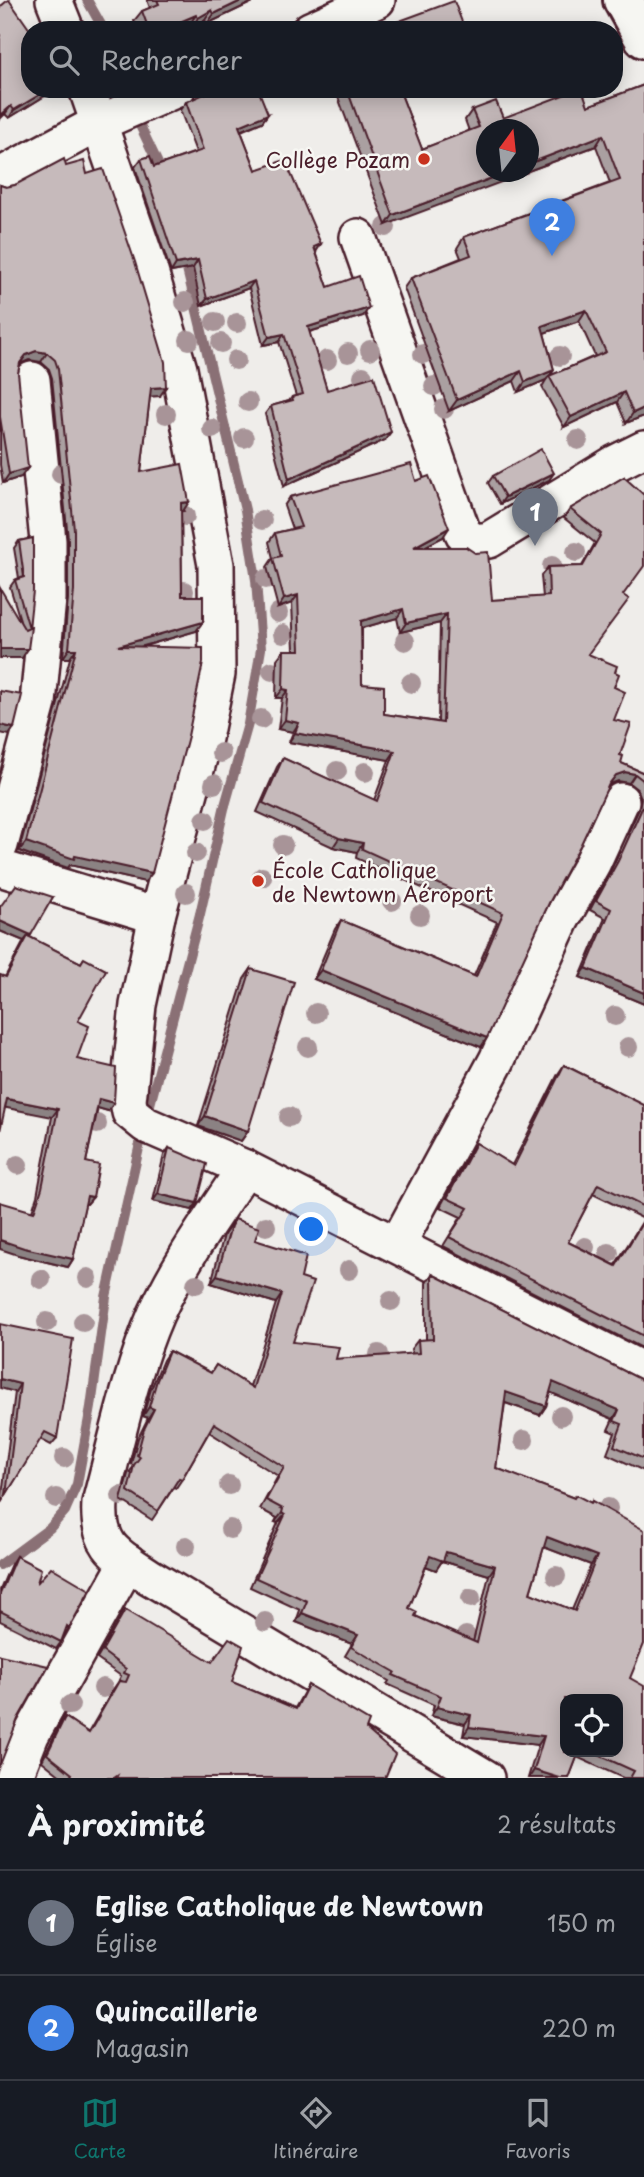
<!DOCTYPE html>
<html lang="fr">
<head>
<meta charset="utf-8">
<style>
	:root { --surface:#171b24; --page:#242831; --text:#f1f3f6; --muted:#9ea1a6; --line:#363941; --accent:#0f766e }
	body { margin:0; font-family:"Playpen Sans",sans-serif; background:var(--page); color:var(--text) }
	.controls { position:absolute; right:21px; bottom:21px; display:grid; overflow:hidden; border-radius:14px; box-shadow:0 4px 18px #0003 }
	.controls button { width:63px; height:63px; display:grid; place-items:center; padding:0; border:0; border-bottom:2px solid var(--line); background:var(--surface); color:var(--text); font:35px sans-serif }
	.compass { position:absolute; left:476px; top:119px; width:63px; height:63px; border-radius:50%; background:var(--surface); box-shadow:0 4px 18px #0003; rotate:15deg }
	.you { position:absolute; left:312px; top:1230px; width:24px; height:24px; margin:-18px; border:5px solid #fff; border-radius:50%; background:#1a73e8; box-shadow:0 0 0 10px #1a73e833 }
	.badge { display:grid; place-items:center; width:46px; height:46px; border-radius:50%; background:var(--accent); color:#fff; font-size:23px; font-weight:700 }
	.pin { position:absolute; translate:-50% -58px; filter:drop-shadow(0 2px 4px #0008) }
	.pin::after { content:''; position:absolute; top:37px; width:24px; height:21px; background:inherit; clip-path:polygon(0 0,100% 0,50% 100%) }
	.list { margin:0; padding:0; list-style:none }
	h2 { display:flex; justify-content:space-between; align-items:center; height:91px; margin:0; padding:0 28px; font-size:30px }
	h2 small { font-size:23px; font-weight:400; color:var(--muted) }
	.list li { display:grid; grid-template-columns:46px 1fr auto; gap:21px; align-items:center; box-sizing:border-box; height:105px; padding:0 28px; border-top:2px solid var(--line) }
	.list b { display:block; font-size:26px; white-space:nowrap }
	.list p { margin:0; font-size:23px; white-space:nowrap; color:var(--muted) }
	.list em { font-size:23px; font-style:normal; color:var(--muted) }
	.icon { flex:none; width:38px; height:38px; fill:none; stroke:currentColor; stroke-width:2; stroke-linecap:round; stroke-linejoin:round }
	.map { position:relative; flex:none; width:644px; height:1778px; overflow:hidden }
	.search { position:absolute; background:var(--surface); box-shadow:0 4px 18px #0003; left:21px; right:21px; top:21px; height:77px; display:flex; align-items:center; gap:18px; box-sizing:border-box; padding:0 24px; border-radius:28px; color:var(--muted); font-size:26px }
	.sheet { height:301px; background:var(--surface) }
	nav { display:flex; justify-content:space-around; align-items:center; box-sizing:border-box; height:98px; border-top:2px solid var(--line); background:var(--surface); font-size:19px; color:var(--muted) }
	nav a { display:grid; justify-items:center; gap:4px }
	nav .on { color:var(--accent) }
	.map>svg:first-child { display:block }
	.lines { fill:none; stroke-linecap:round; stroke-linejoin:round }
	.stream { stroke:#8a6f74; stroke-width:10 }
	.street-casing { stroke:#4a1f2b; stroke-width:40 }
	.primary-casing { stroke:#4a1f2b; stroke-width:44 }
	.street { stroke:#f6f6f2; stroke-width:35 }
	.primary { stroke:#f6f6f2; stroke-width:38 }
	.tree { fill:#a89498 }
	.wall { fill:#aaa0a1; stroke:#4a1f2b; stroke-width:2; fill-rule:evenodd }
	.shaded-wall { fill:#8b8283; stroke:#4a1f2b; stroke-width:2 }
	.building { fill:#c6babb; stroke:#4a1f2b; stroke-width:2; fill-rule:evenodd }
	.poi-dot { fill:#c8321e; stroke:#f6f6f2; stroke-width:2.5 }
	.labels { text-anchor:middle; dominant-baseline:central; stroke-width:5; stroke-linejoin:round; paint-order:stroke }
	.poi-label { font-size:21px; fill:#4a1f2b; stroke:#f6f6f2; text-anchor:end }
</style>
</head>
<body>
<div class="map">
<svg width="644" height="1778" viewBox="0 0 644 1778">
	<rect width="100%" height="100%" fill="#efedea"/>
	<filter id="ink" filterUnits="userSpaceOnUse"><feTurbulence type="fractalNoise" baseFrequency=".0143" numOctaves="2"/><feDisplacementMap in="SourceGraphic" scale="14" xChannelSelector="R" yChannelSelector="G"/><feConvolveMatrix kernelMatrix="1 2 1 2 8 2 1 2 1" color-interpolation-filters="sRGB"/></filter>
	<g filter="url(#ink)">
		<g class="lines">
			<g class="stream">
				<polyline points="87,0 104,30"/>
				<path d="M125,89C135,119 151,146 163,175"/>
				<polyline points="147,1116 200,914 224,809 248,724 261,649 256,580 245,510 184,257"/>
				<polyline points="0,1565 50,1528 65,1511 77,1484 91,1407 106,1297 143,1130"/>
			</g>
			<defs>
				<g id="street">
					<polyline points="54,0 66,30"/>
					<polyline points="310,30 377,0"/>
					<polyline points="87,89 148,265 179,369 216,565 217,674 203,743 157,916 138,1005 128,1101 130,1112 146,1125 245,1168 644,1371"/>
					<polyline points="0,176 99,123 177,89"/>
					<polyline points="358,237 463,533 474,542 489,540 614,464 644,449"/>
					<polyline points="0,845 38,703 48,599 48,541 32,380"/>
					<polyline points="0,868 157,916"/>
					<path d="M245,1168C214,1215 180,1261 156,1314C130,1374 117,1440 100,1503C97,1547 117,1555 150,1577L486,1778"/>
					<polyline points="397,1245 497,1060 561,920 593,862 621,801"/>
					<polyline points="14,1778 31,1735 128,1562"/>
				</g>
				<polyline id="primary" points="623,0 644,38"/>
			</defs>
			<use href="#street" class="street-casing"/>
			<use href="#primary" class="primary-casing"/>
			<use href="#street" class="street"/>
			<use href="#primary" class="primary"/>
		</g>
		<g class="tree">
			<circle cx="386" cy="227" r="10"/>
			<circle cx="185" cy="302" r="10"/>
			<circle cx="215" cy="322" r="10"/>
			<circle cx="237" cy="323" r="10"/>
			<circle cx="189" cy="340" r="10"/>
			<circle cx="221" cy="343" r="10"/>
			<circle cx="370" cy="350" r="10"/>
			<circle cx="348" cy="353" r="10"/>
			<circle cx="423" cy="354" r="10"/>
			<circle cx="560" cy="356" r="10"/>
			<circle cx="236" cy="360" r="10"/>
			<circle cx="327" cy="360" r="10"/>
			<circle cx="363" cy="376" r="10"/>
			<circle cx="434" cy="386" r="10"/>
			<circle cx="248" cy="402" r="10"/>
			<circle cx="444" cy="409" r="10"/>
			<circle cx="166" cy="414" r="10"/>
			<circle cx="212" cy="429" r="10"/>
			<circle cx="244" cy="438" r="10"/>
			<circle cx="578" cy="440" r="10"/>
			<circle cx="61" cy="474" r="10"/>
			<circle cx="185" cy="516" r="10"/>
			<circle cx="262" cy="520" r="10"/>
			<circle cx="576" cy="552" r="10"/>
			<circle cx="552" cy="566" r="10"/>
			<circle cx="266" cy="579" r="10"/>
			<circle cx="184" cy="591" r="10"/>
			<circle cx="278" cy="613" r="10"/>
			<circle cx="283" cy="634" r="10"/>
			<circle cx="405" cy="641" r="10"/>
			<circle cx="272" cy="671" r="10"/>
			<circle cx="411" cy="683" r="10"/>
			<circle cx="261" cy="719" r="10"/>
			<circle cx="221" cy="753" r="10"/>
			<circle cx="337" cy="771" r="10"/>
			<circle cx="365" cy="772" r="10"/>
			<circle cx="214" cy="784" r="10"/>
			<circle cx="205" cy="820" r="10"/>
			<circle cx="283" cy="845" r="10"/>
			<circle cx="196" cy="853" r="10"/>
			<circle cx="262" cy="877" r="10"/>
			<circle cx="186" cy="893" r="10"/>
			<circle cx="392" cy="901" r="10"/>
			<circle cx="420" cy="915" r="10"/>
			<circle cx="316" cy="1013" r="10"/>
			<circle cx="615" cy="1016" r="10"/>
			<circle cx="308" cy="1047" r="10"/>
			<circle cx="628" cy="1047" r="10"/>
			<circle cx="289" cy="1117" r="10"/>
			<circle cx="97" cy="1124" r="10"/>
			<circle cx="18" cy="1165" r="10"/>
			<circle cx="266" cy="1226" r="10"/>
			<circle cx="585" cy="1247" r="10"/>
			<circle cx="609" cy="1253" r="10"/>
			<circle cx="349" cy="1270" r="10"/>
			<circle cx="88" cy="1278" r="10"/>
			<circle cx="41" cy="1279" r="10"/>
			<circle cx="196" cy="1284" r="10"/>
			<circle cx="391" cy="1301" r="10"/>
			<circle cx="47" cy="1322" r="10"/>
			<circle cx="83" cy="1322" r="10"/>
			<circle cx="379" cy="1354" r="10"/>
			<circle cx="561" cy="1416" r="10"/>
			<circle cx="524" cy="1440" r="10"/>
			<circle cx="64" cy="1458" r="10"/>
			<circle cx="229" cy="1485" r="10"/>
			<circle cx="121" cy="1496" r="10"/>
			<circle cx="56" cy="1498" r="10"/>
			<circle cx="608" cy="1508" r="10"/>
			<circle cx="230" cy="1529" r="10"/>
			<circle cx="186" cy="1546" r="10"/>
			<circle cx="556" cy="1576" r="10"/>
			<circle cx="471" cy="1598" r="10"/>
			<circle cx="265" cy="1622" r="10"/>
			<circle cx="466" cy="1636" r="10"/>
			<circle cx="103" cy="1688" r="10"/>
			<circle cx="70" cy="1705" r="10"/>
		</g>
		<g class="wall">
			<polygon points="147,0 257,0 207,24 205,20 191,28 189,25 177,30 138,30 134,21 142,11 150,8"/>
			<polygon points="0,7 30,89 56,89 9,118 5,114"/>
			<path d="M644,85V416L626,423L617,402L564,427L542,387L546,380L518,392L514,381L449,411L404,288L411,278L461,258L457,248L464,237L610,183L596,146L528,171V130L386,225L335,89H399L422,149L469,131L465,120L472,110L503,118L588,106ZM579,321L595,356L550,376L554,370L544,333Z"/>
			<polygon points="186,102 268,114 262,122 241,131 256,170 316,252 328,287 363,316 309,332 327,390 385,440 284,486 265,414 271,406 289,401 292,397 296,396 279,342 263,345 249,288 201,306 193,268 171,272 135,167 141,159 154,167 196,152 180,110"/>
			<polygon points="66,166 87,174 160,396 150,396 141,472 183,511 181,511 182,596 196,631 141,647 152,873 145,882 70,865 68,868 19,851 70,658 63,658 68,599 68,539 52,378 49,369 41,362 29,360 20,364 18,373 21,477 3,483 0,465 0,185 6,187 15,185"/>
			<polygon points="493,476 549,480 500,504 488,483"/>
			<path d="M624,477L623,595L588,654L615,672L614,687V720L621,763L644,773V1004L580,977L605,918L590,910L611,870L639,809L641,798L638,790L629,783L618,781L610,784L607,787L549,903L481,1047L314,979L335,929L341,920L474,976L497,922L356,858L357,852L333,847L257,812L277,767L283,758L374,800L389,760L289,742L293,732L278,729L282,698H276L277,659L284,650H294L292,603L278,608L267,567L273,558L269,542L275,533L292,529L284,506L290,497L416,481L443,537L423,547L492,600L543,597L541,576L548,567L582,566L595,543L564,518L570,509ZM397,618L400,632L440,623L438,722L384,714L362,684V628Z"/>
			<polygon points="33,538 29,628 22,658 20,620 10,587 15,580 19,578 14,548 19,541"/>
			<polygon points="0,907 29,937 81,963 84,958 78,1021 77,1059 108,1111 98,1108 86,1162 93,1197 87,1204 85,1204 73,1259 68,1267 18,1255 37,1196 52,1117 5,977 24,941 0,931"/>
			<polygon points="251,969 248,1131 241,1141 198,1126 244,979"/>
			<path d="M564,1065L644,1105V1349L443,1246L461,1217L440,1207L470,1152L476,1143L512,1165L558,1074ZM593,1194L644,1219L615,1265L568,1242Z"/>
			<polygon points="169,1148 197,1203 192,1210 153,1201 164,1155"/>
			<path d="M235,1219L255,1240L301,1278L293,1342L336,1359L412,1354L411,1349L418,1340H426V1283L432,1274L644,1381V1471L607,1454L615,1433L608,1430L613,1419L550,1392L546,1406L540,1415L505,1403L496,1468L574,1498L591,1503L592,1501L630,1678L644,1778H623L577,1757L569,1778H528L538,1745L463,1736L465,1724L431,1716L434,1705L387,1684L389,1681L345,1656L352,1644L296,1622L300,1610L250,1587L278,1523L275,1522L277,1518L260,1509L278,1476L209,1432L182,1479L176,1488L174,1487L152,1520L121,1500L128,1474L134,1466L131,1464L138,1438L148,1418L143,1416L151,1389L163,1360L169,1351L211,1373L216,1365L250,1386L276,1303L211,1283L224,1235ZM544,1547L591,1565L572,1610L530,1593ZM442,1561L489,1575L473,1642L415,1616L409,1608L426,1566L436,1570ZM565,1699L618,1752H565Z"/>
			<polygon points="0,1324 57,1438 51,1445 40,1439 1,1503 15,1392"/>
			<polygon points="16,1556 69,1628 64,1635 61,1642 56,1649 0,1621 0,1590 11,1564"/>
			<polygon points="125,1610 232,1682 295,1708 308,1685 366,1729 385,1778 63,1778 42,1761 60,1724 65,1717 88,1733 114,1688 119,1681 123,1682 119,1680 121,1676 97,1659"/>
		</g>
		<g class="shaded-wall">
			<polygon points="243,0 257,0 207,24 214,14"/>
			<polygon points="212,10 205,20 191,28 198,18"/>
			<polygon points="196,15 189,25 177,30 161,30"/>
			<polygon points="49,89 56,89 9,118 14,110"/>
			<polygon points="11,106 5,114 0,119 0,116"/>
			<polygon points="268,114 262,122 234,133 239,126"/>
			<polygon points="603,135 596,146 528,171 528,164"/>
			<polygon points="508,172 528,172 386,225 393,215"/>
			<polygon points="321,244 316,252 314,247"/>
			<polygon points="198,260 193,268 171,272 176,264"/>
			<polygon points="254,281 249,288 201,306 207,299"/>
			<polygon points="369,308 363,316 302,334 308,327"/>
			<polygon points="586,310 579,321 535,336 542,326"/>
			<polygon points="284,334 279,342 263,345 269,337"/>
			<polygon points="36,351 47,353 41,362 29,360 20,364 26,355"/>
			<polygon points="554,370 546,380 518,392 525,382"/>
			<polygon points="521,371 514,381 449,411 457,400"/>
			<polygon points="166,387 160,396 145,397 151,388"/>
			<polygon points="624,392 617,402 564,427 571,417"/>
			<polygon points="644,408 644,416 626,423 633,413"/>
			<polygon points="391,432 385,440 284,486 289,479"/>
			<polygon points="28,468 21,477 3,483 9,474"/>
			<polygon points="554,473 549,480 500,504 505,497"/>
			<polygon points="189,502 183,511 175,512 181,503"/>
			<polygon points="449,528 443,537 407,556 414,547"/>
			<polygon points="298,595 292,603 278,608 284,599"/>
			<polygon points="403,609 397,618 355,630 361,621"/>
			<polygon points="447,614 440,623 400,632 406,623"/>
			<polygon points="203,622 196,631 112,655 118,646"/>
			<polygon points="0,649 28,649 22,658 0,658"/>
			<polygon points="69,649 76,649 70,658 63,658"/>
			<polygon points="283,689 288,690 282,698 276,698"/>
			<polygon points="285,720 299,723 293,732 278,729"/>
			<polygon points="0,725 14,728 9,735 0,733"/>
			<polygon points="295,733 395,751 389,760 289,742"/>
			<polygon points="625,772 635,774 629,783 618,781 610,784 603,793 616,775"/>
			<polygon points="339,838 363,843 357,852 333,847"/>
			<polygon points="26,842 152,873 145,882 70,865 68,868 19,851"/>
			<polygon points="0,921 31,935 26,942 28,936 24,941 0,931"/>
			<polygon points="586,968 644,993 644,1004 580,977"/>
			<polygon points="321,970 487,1038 481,1047 314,979"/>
			<polygon points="7,1099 58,1109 52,1117 2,1107"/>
			<polygon points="99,1099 114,1103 108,1111 94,1107"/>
			<polygon points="205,1116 248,1131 241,1141 198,1126"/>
			<polygon points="158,1194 197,1203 192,1210 153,1201"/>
			<polygon points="87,1196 93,1197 87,1204 81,1203"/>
			<polygon points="0,1240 73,1259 68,1267 18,1255 0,1249"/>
			<polygon points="217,1275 282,1294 276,1303 211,1283"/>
			<polygon points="0,1379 20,1384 15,1392 0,1388"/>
			<polygon points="553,1382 619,1410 613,1419 547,1391"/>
			<polygon points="506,1392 546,1406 540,1415 500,1401"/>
			<polygon points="149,1407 154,1409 148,1418 143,1416"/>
			<polygon points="282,1513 285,1515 278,1523 275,1522"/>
			<polygon points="547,1537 597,1556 591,1565 541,1546"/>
			<polygon points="446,1552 495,1566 489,1575 442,1561 436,1570 423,1565 430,1556"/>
			<polygon points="302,1613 358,1635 352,1644 296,1622"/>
			<polygon points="437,1707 471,1715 465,1724 431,1716"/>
			<polygon points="469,1727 544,1736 538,1745 463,1736"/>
			<polygon points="534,1770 560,1778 529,1778"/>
		</g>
		<g class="building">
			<polygon points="8,0 9,0 30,30 30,89 49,89 14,110 11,106 0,116 0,7"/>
			<polygon points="157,0 243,0 214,14 212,10 198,18 196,15 161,30 149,30 142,11 159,4"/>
			<polygon points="454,1 465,30 375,30"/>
			<polygon points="370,26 372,30 360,30"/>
			<polygon points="644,85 644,408 633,413 624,392 571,417 549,376 606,352 586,310 542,326 554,370 525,382 521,371 457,400 411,278 471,255 464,237 620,180 603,135 528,164 528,130 486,130 486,172 508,172 393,215 347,89 399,89 422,149 479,127 472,110 496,101 503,118 579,89 582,89 588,106"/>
			<polygon points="215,89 258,89 268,114 239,126 256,170 285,160 321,244 314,247 328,287 359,276 369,308 308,327 327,390 374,376 391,432 289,479 271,406 293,400 292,397 303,394 284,334 269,337 254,281 207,299 198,260 176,264 141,159 150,156 154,167 203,150 186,102"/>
			<polygon points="64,159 66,166 84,161 87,174 103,169 135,262 165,362 166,387 151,388 141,472 182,464 189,502 181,503 182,596 203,596 203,622 118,646 203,648 203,663 188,736 152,873 75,856 74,859 26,842 76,649 69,649 74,590 74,530 58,369 55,360 47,353 36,351 26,355 20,363 18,373 28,468 9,474 0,417 0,185 6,187 15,185"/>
			<polygon points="541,449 554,473 505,497 493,476"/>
			<path d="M411,464L416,481L429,476L449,528L414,547H466L475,553L488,552L492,600L549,596L548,567L583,566L601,534L570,509L624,477L644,495V566L623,595L629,599L588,654L617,666L615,672L619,674L614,687L625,692L614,720L631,724L620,755L623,756L621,763L644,773V781L635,774L625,772L616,775L609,784L581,844L549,903L487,1038L321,970L341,920L476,977L503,913L362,849L363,843L339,838L263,803L283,758L377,801L395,751L295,733L299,723L285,720L288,690L283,689L284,650H300L298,595L284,599L273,558L281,556L275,533L301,527L290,497ZM403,609L406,623L447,614L443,723L384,714V686L362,684L361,621Z"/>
			<polygon points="33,538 33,591 29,628 15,580 24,577 19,541"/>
			<polygon points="0,588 25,630 31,627 28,649 0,649"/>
			<polygon points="0,691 22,695 14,728 0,725"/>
			<polygon points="644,804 644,993 586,968 611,909 596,901 618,861"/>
			<polygon points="16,885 53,897 31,935 0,921 0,907"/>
			<polygon points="28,936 81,963 84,958 106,970 78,1021 89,1026 77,1059 116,1068 114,1101 114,1103 99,1099 86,1162 99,1165 93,1197 87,1196 73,1259 24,1248 0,1240 0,1202 34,1212 42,1188 58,1109 7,1099 0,1131 0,975 6,977"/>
			<polygon points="251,969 294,982 248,1131 205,1116"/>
			<polygon points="564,1065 644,1105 644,1207 598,1184 568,1242 616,1266 644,1220 644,1336 449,1237 468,1208 447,1198 476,1143 514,1166"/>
			<polygon points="169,1148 207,1164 197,1203 158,1194"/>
			<path d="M235,1219L259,1228L255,1240L306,1256L301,1278L313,1282L293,1342L339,1347L336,1359L419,1353L418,1340L433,1339L432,1274L644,1381V1459L614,1446L622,1424L614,1421L619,1410L553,1382L546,1406L506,1392L496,1468L574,1498L576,1495L591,1503L592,1501L644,1530V1644L630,1678L644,1686V1778H630L634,1771L592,1752H618V1699H565V1752H579L569,1778H560L534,1770L544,1736L469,1727L471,1715L437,1707L441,1696L393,1675L395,1672L351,1647L358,1635L302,1613L307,1601L256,1578L285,1515L282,1513L283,1509L266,1500L284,1467L214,1423L182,1479L179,1478L158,1511L128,1491L134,1465L140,1457L137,1455L144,1429L154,1409L149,1407L157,1380L169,1351L211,1373L216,1365L253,1388L282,1294L217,1275L231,1226ZM547,1537L597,1556L575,1611L530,1593ZM446,1552L495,1566L477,1643L415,1616L417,1612L409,1608L430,1556L443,1561Z"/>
			<polygon points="0,1324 73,1339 57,1438 45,1432 6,1495 20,1384 0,1379"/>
			<polygon points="16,1556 41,1569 37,1583 51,1567 90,1590 69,1628 67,1626 61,1642 0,1611 0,1594"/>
			<polygon points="125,1610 212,1662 229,1638 243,1646 232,1682 296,1709 308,1685 369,1721 366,1729 395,1754 385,1778 116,1778 117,1776 114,1778 71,1778 70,1777 72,1774 47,1754 65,1717 89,1733 119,1681 126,1682 129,1675 124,1673 126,1669 102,1651"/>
			<polygon points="0,1655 48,1666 18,1719 0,1765"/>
		</g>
	</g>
	<g class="poi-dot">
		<circle cx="424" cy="159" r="7"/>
		<circle cx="258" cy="881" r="7"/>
	</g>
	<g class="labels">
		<g class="poi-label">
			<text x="410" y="159">Collège Pozam</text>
			<text x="272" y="869" text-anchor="start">École Catholique<tspan x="272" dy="24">de Newtown Aéroport</tspan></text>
		</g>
	</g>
</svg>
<div class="controls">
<button><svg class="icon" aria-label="locate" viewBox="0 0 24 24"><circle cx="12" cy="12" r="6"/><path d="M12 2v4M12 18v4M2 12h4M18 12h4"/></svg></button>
</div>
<svg class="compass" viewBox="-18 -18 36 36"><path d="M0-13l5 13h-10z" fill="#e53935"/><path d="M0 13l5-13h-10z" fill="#9ea1a6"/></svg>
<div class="you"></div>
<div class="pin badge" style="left:535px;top:546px;background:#6b7280">1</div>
<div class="pin badge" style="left:552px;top:256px;background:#3f7fe0">2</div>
<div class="search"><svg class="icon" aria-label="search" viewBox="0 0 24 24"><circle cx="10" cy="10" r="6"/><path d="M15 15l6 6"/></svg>Rechercher</div>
</div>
<section class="sheet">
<h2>À proximité<small>2 résultats</small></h2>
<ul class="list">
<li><span class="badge" style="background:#6b7280">1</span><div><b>Eglise Catholique de Newtown</b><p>Église</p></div><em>150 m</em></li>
<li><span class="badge" style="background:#3f7fe0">2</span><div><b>Quincaillerie</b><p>Magasin</p></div><em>220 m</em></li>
</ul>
</section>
<nav>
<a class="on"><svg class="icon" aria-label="map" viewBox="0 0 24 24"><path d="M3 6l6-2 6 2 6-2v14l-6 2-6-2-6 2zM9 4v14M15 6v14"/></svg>Carte</a>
<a><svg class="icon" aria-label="directions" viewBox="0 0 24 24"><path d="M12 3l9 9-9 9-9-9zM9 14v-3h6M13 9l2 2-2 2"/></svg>Itinéraire</a>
<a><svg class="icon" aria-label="saved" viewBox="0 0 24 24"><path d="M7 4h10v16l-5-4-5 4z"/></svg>Favoris</a>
</nav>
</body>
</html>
